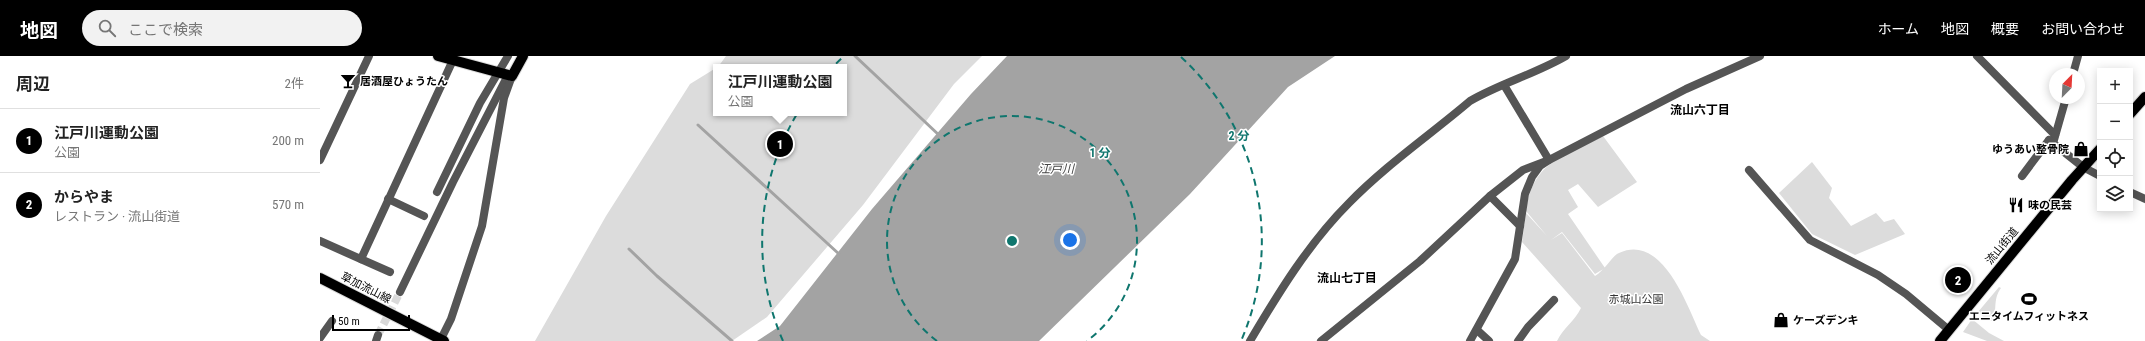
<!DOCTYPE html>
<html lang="ja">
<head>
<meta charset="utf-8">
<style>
	:root { --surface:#fff; --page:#f2f2f2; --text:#222; --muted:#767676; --line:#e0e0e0; --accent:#000 }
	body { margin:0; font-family:"Roboto Condensed","Noto Sans JP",sans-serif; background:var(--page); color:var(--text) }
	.controls { position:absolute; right:12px; top:12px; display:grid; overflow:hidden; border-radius:0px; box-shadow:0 2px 10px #0003 }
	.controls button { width:36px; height:36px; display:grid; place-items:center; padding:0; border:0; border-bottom:1px solid var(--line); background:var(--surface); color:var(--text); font:20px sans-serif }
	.compass { position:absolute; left:1729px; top:12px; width:36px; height:36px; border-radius:50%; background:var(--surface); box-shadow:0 2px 10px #0003; rotate:24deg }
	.scale { position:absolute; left:12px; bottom:10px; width:78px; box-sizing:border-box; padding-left:4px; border:2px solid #000; border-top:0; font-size:11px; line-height:14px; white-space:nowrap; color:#000; -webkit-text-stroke:3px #fff; paint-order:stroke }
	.you { position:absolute; left:750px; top:184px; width:14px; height:14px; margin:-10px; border:3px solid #fff; border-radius:50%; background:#1a73e8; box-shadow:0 0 0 6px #1a73e833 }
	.badge { display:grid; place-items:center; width:26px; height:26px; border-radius:50%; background:var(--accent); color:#fff; font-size:13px; font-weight:700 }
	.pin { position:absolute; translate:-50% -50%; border:2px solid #fff; box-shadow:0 1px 4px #0006 }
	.popup { position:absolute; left:393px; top:8px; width:134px; height:52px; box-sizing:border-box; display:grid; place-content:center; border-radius:0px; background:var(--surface); filter:drop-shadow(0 1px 3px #0005); font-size:13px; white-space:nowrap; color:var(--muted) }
	.popup b { font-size:15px; color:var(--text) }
	.popup::after { content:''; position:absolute; left:50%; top:100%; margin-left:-8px; border:8px solid transparent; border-top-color:var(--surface) }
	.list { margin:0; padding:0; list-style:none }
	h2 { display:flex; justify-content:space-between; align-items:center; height:52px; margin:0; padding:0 16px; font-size:17px }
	h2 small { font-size:13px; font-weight:400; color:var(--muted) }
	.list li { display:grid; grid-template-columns:26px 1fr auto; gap:12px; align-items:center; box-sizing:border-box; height:64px; padding:0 16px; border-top:1px solid var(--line) }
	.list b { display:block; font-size:15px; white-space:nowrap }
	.list p { margin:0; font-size:13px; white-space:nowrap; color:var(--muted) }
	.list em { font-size:13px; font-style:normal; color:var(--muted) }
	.icon { flex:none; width:22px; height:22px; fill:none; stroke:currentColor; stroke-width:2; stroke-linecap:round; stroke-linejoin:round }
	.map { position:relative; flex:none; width:1825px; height:285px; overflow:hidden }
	header { display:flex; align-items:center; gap:24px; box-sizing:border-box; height:56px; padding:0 20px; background:var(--accent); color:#fff }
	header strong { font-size:19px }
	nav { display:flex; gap:22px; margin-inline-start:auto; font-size:14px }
	.search { width:280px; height:36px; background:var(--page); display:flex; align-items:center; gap:10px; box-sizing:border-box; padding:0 14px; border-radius:22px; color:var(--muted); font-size:15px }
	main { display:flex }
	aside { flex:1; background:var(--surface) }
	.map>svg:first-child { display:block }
	.green { fill:#dcdcdc }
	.water { fill:#a3a3a3 }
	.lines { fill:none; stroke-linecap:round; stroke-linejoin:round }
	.stream { stroke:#a3a3a3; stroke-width:3 }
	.minor-tunnel { stroke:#d9d9d9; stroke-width:8; stroke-dasharray:8 4; stroke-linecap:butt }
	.primary-casing { stroke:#dbdbdb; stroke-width:12 }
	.minor { stroke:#555; stroke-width:8 }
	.tertiary { stroke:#555; stroke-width:8 }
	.primary { stroke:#000; stroke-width:10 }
	.ring { fill:none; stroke:#0f766e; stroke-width:2; stroke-dasharray:7 5 }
	.labels { text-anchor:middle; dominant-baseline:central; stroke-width:3; stroke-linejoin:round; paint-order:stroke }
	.poi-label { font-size:11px; font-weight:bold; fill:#000; stroke:#fff; text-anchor:start }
	.street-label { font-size:11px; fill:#000; stroke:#fff }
	.park-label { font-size:11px; fill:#333; stroke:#fff }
	.neighbourhood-label { font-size:12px; font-weight:bold; fill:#000; stroke:#fff }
	.water-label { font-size:12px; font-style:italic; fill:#444; stroke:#fff }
	.centre { fill:#0f766e; stroke:#fff; stroke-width:2 }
	.ring-label { font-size:12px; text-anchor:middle; font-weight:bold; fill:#0f766e; stroke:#fff; stroke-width:3; stroke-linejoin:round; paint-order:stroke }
</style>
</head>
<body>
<header>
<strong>地図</strong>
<div class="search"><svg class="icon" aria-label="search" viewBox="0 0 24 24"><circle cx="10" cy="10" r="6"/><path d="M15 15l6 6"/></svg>ここで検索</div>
<nav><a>ホーム</a><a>地図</a><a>概要</a><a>お問い合わせ</a></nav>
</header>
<main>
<aside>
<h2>周辺<small>2件</small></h2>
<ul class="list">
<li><span class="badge">1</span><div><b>江戸川運動公園</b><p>公園</p></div><em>200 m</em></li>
<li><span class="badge">2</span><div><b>からやま</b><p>レストラン · 流山街道</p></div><em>570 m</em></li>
</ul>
</aside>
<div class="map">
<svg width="1825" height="285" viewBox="0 0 1825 285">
	<rect width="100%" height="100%" fill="#fff"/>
	<g class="green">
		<polygon points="406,0 662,0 634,28 543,149 447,261 412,285 215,285 286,160 370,28 396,12 396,57 524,57 524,11 398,11"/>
		<path d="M1283,80L1317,126L1278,151L1258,128L1248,134L1258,151L1248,158L1285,212L1275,218L1242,176L1231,184L1242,177L1275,220C1285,214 1293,199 1299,197C1343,177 1367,250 1381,279L1390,285H1237C1243,272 1255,265 1261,252L1202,186L1206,157L1227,180L1206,155C1213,105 1243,101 1283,80Z"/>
		<polygon points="1492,106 1512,132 1509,142 1531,170 1556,157 1564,166 1574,163 1585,178 1535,199 1492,178 1459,137"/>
		<path d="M1679,231L1681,232C1672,244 1678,257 1672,265H1668L1658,256Z"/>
		<polygon points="1652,263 1669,277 1684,285 1667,285 1643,276"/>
	</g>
	<polygon class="water" points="687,0 1015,0 968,31 870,138 719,285 437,285 460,270 552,153 651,38"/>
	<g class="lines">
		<g class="stream">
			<polyline points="535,0 620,80"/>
			<polyline points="378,69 519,198"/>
			<polyline points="309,193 337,220 412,285"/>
		</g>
		<polyline class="minor-tunnel" points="58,279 80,236"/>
		<defs>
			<g id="primary">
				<polyline points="118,0 192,20 203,0"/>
				<polyline points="1810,58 1825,41"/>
				<polyline points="0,222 124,285"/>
				<polyline points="1620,285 1752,124 1780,93"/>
			</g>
		</defs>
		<use href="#primary" class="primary-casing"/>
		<g class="minor">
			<polyline points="1657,0 1735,79"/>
			<polyline points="1753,18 1758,0"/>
			<polyline points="1734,84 1746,42"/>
			<polyline points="0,104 49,0"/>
			<polyline points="1763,111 1780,120"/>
			<polyline points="1429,114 1490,184 1558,219 1586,238 1629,274"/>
			<polyline points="1702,120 1729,84"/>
			<polyline points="117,136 160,47 188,0"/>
			<polyline points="1810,136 1825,143"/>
			<polyline points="1170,140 1200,170"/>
			<polyline points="68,143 104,160"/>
			<polyline points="0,185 70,216"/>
			<polyline points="41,203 133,4"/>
			<polyline points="80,236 133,126 187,21"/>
			<polyline points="1157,274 1169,285"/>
			<polyline points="0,282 12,265"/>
			<polyline points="121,283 131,263 162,170 184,42 192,20"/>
			<polyline points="56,285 58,279"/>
			<polyline points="1001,285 1100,205 1170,140 1203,114 1229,104 1366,33 1440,0"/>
			<polyline points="1150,285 1195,203 1205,138 1212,121 1220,110 1229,104 1184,29"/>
			<polyline points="1198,285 1208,271 1234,244"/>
		</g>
		<g class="tertiary">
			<polyline points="1729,84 1763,111"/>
			<path d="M930,285C959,236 989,187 1029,147C1066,109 1110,79 1150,45C1181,27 1215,18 1246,0"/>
		</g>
		<use href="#primary" class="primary"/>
	</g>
	<g class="ring">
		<path d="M617 285A125 125 0 1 1 767 285"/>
		<path d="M463 285A250 250 0 0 1 523 1M861 1A250 250 0 0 1 921 285"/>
	</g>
	<defs>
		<symbol id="bar-bare" viewBox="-9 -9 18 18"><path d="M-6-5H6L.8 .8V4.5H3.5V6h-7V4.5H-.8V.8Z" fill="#000" stroke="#fff" stroke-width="2.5" paint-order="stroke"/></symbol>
		<symbol id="shop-bare" viewBox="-9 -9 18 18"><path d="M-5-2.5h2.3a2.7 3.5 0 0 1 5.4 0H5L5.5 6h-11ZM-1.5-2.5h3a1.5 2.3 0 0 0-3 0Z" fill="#000" stroke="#fff" stroke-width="2.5" paint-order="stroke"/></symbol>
		<symbol id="restaurant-bare" viewBox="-9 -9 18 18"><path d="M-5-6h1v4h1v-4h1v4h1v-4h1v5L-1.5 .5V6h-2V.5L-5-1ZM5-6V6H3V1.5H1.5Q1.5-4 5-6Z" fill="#000" stroke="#fff" stroke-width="2.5" paint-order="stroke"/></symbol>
		<symbol id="stadium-bare" viewBox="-9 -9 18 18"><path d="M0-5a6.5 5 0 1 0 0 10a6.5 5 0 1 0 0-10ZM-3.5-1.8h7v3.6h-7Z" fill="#000" stroke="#fff" stroke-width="2.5" paint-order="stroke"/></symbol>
	</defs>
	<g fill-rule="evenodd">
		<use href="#bar-bare" x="17" y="14" width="22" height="22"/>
		<use href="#shop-bare" x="1750" y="82" width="22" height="22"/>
		<use href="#restaurant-bare" x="1685" y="138" width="22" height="22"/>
		<use href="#stadium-bare" x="1698" y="232" width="22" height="22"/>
		<use href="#shop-bare" x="1450" y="253" width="22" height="22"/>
	</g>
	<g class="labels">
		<g class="poi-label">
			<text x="40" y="25">居酒屋ひょうたん</text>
			<text x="1749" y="93" text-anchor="end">ゆうあい整骨院</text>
			<text x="1708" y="149">味の民芸</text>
			<text x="1709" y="260" text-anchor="middle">エニタイムフィットネス</text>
			<text x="1473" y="264">ケーズデンキ</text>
		</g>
		<g class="street-label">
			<text transform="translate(1682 190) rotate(-51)">流山街道</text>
			<text transform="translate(46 232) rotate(27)">草加流山線</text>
		</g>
		<g class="park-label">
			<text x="1316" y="243">赤城山公園</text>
		</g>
		<g class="neighbourhood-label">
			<text x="1380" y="54">流山六丁目</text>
			<text x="1027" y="222">流山七丁目</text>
		</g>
		<g class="water-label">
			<text x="736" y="113">江戸川</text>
		</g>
	</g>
	<circle cx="692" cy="185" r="6" class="centre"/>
	<g class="ring-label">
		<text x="919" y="84">2 分</text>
		<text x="780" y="101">1 分</text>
	</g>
</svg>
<div class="controls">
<button>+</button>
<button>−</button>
<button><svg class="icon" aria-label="locate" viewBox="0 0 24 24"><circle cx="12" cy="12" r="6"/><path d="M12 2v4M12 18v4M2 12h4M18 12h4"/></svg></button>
<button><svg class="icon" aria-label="layers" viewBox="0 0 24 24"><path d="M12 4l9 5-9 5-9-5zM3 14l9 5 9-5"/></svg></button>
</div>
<svg class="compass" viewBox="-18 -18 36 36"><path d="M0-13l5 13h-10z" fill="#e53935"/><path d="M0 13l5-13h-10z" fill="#767676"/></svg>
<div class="scale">50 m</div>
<div class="you"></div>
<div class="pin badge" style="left:460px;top:88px">1</div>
<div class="popup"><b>江戸川運動公園</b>公園</div>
<div class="pin badge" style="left:1638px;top:224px">2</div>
</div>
</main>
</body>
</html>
